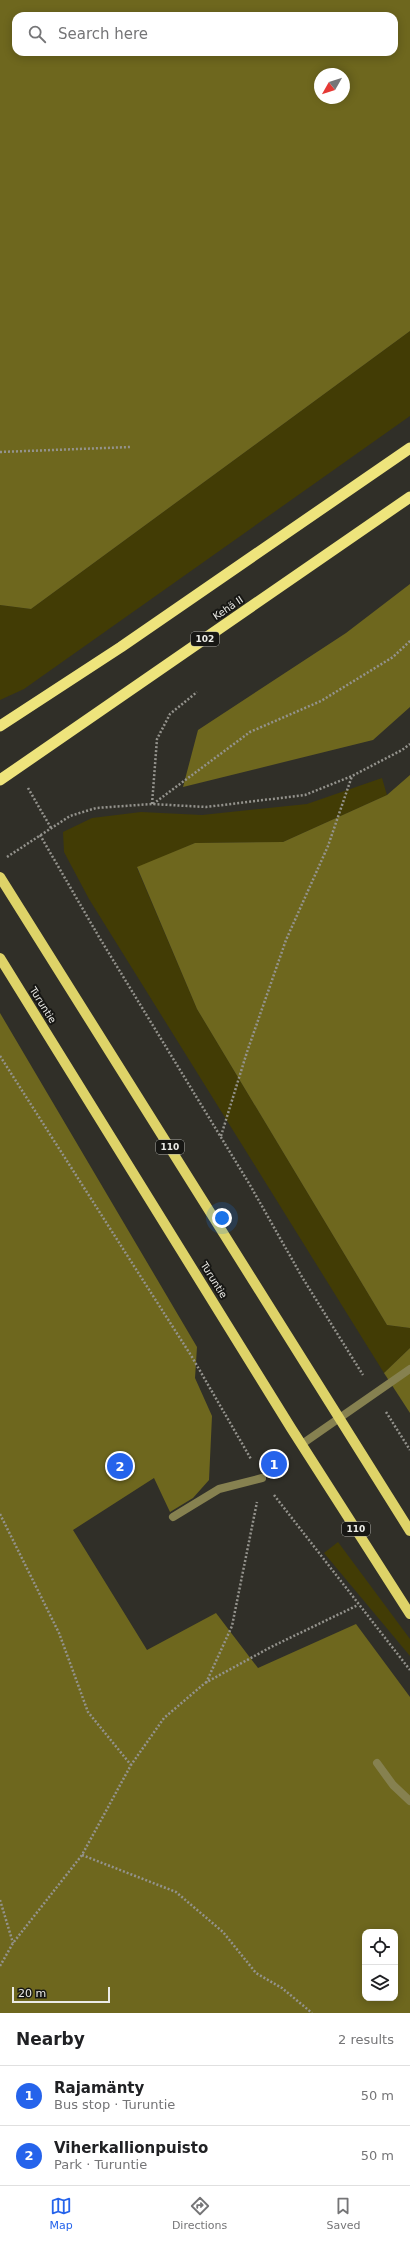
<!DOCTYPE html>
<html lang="en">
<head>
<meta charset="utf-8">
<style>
	:root { --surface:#fff; --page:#f6f6f6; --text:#202124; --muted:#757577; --line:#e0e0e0; --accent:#2563eb }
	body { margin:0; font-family:"DejaVu Sans",sans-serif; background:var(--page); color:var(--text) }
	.controls { position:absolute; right:12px; bottom:12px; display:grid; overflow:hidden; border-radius:8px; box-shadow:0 2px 10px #0003 }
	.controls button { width:36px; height:36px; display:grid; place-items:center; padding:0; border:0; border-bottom:1px solid var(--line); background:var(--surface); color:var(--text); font:20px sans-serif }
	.compass { position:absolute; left:314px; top:68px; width:36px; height:36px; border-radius:50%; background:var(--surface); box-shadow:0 2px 10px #0003; rotate:231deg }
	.scale { position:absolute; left:12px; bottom:10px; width:98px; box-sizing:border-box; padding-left:4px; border:2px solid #ebebe6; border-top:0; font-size:11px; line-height:14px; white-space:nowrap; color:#ebebe6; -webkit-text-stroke:3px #171714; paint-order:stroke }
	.you { position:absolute; left:222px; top:1218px; width:14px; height:14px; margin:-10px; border:3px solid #fff; border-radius:50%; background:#1a73e8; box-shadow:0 0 0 6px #1a73e833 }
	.badge { display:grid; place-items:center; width:26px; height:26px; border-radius:50%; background:var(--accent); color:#fff; font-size:13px; font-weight:700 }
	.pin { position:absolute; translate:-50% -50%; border:2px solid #fff; box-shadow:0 1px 4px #0006 }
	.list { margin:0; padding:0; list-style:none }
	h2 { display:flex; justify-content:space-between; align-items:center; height:52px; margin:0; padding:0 16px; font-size:17px }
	h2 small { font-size:13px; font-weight:400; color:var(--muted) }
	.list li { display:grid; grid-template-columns:26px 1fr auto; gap:12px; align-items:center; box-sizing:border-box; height:60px; padding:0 16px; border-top:1px solid var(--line) }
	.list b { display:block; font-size:15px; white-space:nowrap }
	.list p { margin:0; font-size:13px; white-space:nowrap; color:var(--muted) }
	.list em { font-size:13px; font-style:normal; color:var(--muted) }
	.icon { flex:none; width:22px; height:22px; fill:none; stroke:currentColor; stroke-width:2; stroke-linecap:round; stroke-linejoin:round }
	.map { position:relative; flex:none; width:410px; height:2013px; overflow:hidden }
	.search { position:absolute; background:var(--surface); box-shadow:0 2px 10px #0003; left:12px; right:12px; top:12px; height:44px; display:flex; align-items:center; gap:10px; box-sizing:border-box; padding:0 14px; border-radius:12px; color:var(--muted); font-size:15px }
	.sheet { height:172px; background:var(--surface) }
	nav { display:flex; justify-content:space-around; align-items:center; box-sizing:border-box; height:56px; border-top:1px solid var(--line); background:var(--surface); font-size:11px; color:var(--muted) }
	nav a { display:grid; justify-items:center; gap:2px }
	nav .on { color:var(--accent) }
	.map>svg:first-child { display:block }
	.green { fill:#423c05 }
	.forest { fill:#6e671e; fill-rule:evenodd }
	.building { fill:#d7d6cd }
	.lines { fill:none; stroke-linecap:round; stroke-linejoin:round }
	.path { stroke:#94938d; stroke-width:2.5; stroke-dasharray:2 2; stroke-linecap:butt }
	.service { stroke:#868150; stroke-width:8 }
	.primary { stroke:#ded368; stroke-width:10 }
	.trunk { stroke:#eee47c; stroke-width:11 }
	.labels { text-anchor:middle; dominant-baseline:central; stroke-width:4; stroke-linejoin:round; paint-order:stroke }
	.shield { fill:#171714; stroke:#ababa7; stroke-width:1 }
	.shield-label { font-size:9px; font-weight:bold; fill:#ebebe6 }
	.street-label { font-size:10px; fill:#ebebe6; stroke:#171714 }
</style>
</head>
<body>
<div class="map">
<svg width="410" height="2013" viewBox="0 0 410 2013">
	<rect width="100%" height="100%" fill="#302f28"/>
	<g class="green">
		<polygon points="410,331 410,416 24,689 0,700 0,605 31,609"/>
		<polygon points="382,778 387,795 283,842 195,843 137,868 197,1009 387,1325 410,1328 410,1348 384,1373 89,899 64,852 63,832 92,818 141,812 202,815 307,804"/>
		<polygon points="338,1542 410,1639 410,1656 324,1553"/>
	</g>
	<g class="forest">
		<path d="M0,0H410V331L31,609L0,605ZM16,16H394V52H16ZM320,74H344V98H320Z"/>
		<polygon points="410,584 410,707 373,740 183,787 198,730 346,633"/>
		<polygon points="410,775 410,1328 387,1325 197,1009 137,867 195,843 283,842 387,795"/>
		<path d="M0,1013L197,1347L195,1378L212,1416L209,1480L193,1498L170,1512L154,1478L73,1530L147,1650L216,1613L258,1668L356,1624L410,1697V2013H0ZM365,1932H395V1998H365Z"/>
		<polygon points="410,1348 410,1413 384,1373"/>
	</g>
	<polygon class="building" points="268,1456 279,1472 273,1476 263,1459"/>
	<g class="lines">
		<g class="path">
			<polyline points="0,452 131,447"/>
			<polyline points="28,788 51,828"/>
			<polyline points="152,804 157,739 170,714 197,692"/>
			<polyline points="153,804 250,732 321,701 393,657 410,641"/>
			<polyline points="40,835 99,937 250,1185 302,1277 363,1375"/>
			<polyline points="7,857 70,816 96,808 152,804 206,807 305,795 352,776 402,750 410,744"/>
			<polyline points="0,1056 192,1357 251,1459"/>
			<polyline points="221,1136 247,1052 286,940 328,846 352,776"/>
			<polyline points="386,1412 410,1450"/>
			<polyline points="274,1495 410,1670"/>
			<polyline points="0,1514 59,1633 88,1712 131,1765"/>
			<polyline points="206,1683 232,1626 257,1502"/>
			<polyline points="82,1855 176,1892 223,1932 256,1973 282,1988 312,2013"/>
			<polyline points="0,1900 13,1943"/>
			<polyline points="0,1966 13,1943 82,1855 131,1765 164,1718 205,1683 271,1647 358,1605"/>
		</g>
		<g class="service">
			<polyline points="302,1444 410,1369"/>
			<polyline points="173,1517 219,1489 262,1478"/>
			<polyline points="377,1763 393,1785 410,1801"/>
		</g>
		<g class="primary">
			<polyline points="0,877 410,1531"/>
			<polyline points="0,958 291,1428 410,1614"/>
		</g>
		<g class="trunk">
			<polyline points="0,726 121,647 410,448"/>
			<polyline points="0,780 410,497"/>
		</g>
	</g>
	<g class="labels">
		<g class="shield">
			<rect x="191" y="632" width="28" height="14" rx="3"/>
			<rect x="156" y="1140" width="28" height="14" rx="3"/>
			<rect x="342" y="1522" width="28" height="14" rx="3"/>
		</g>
		<g class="shield-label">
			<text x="205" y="639">102</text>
			<text x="170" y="1147">110</text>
			<text x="356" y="1529">110</text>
		</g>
		<g class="street-label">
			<text transform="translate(228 608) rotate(-34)">Kehä II</text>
			<text transform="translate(43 1005) rotate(58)">Turuntie</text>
			<text transform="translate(214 1280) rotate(58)">Turuntie</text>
		</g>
	</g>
</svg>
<div class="controls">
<button><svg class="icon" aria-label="locate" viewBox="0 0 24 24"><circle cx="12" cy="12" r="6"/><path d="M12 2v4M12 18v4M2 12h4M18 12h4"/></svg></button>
<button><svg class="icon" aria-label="layers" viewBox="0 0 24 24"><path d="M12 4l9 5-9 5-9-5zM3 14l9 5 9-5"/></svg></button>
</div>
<svg class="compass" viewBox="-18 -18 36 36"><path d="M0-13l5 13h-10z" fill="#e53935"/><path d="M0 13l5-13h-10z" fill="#757577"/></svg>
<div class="scale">20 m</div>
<div class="you"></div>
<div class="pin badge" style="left:274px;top:1464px">1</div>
<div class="pin badge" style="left:120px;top:1466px">2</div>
<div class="search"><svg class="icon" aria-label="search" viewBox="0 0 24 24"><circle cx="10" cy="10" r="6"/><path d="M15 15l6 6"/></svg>Search here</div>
</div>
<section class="sheet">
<h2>Nearby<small>2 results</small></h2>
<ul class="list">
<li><span class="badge">1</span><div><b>Rajamänty</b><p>Bus stop · Turuntie</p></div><em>50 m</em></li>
<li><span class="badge">2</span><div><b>Viherkallionpuisto</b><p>Park · Turuntie</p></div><em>50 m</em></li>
</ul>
</section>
<nav>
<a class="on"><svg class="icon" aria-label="map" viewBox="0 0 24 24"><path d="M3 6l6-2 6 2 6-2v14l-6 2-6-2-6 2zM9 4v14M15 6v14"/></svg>Map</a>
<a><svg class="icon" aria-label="directions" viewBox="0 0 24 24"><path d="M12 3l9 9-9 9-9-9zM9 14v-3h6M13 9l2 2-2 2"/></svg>Directions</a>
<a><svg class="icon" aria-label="saved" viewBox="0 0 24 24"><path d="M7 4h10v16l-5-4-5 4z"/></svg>Saved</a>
</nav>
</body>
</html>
